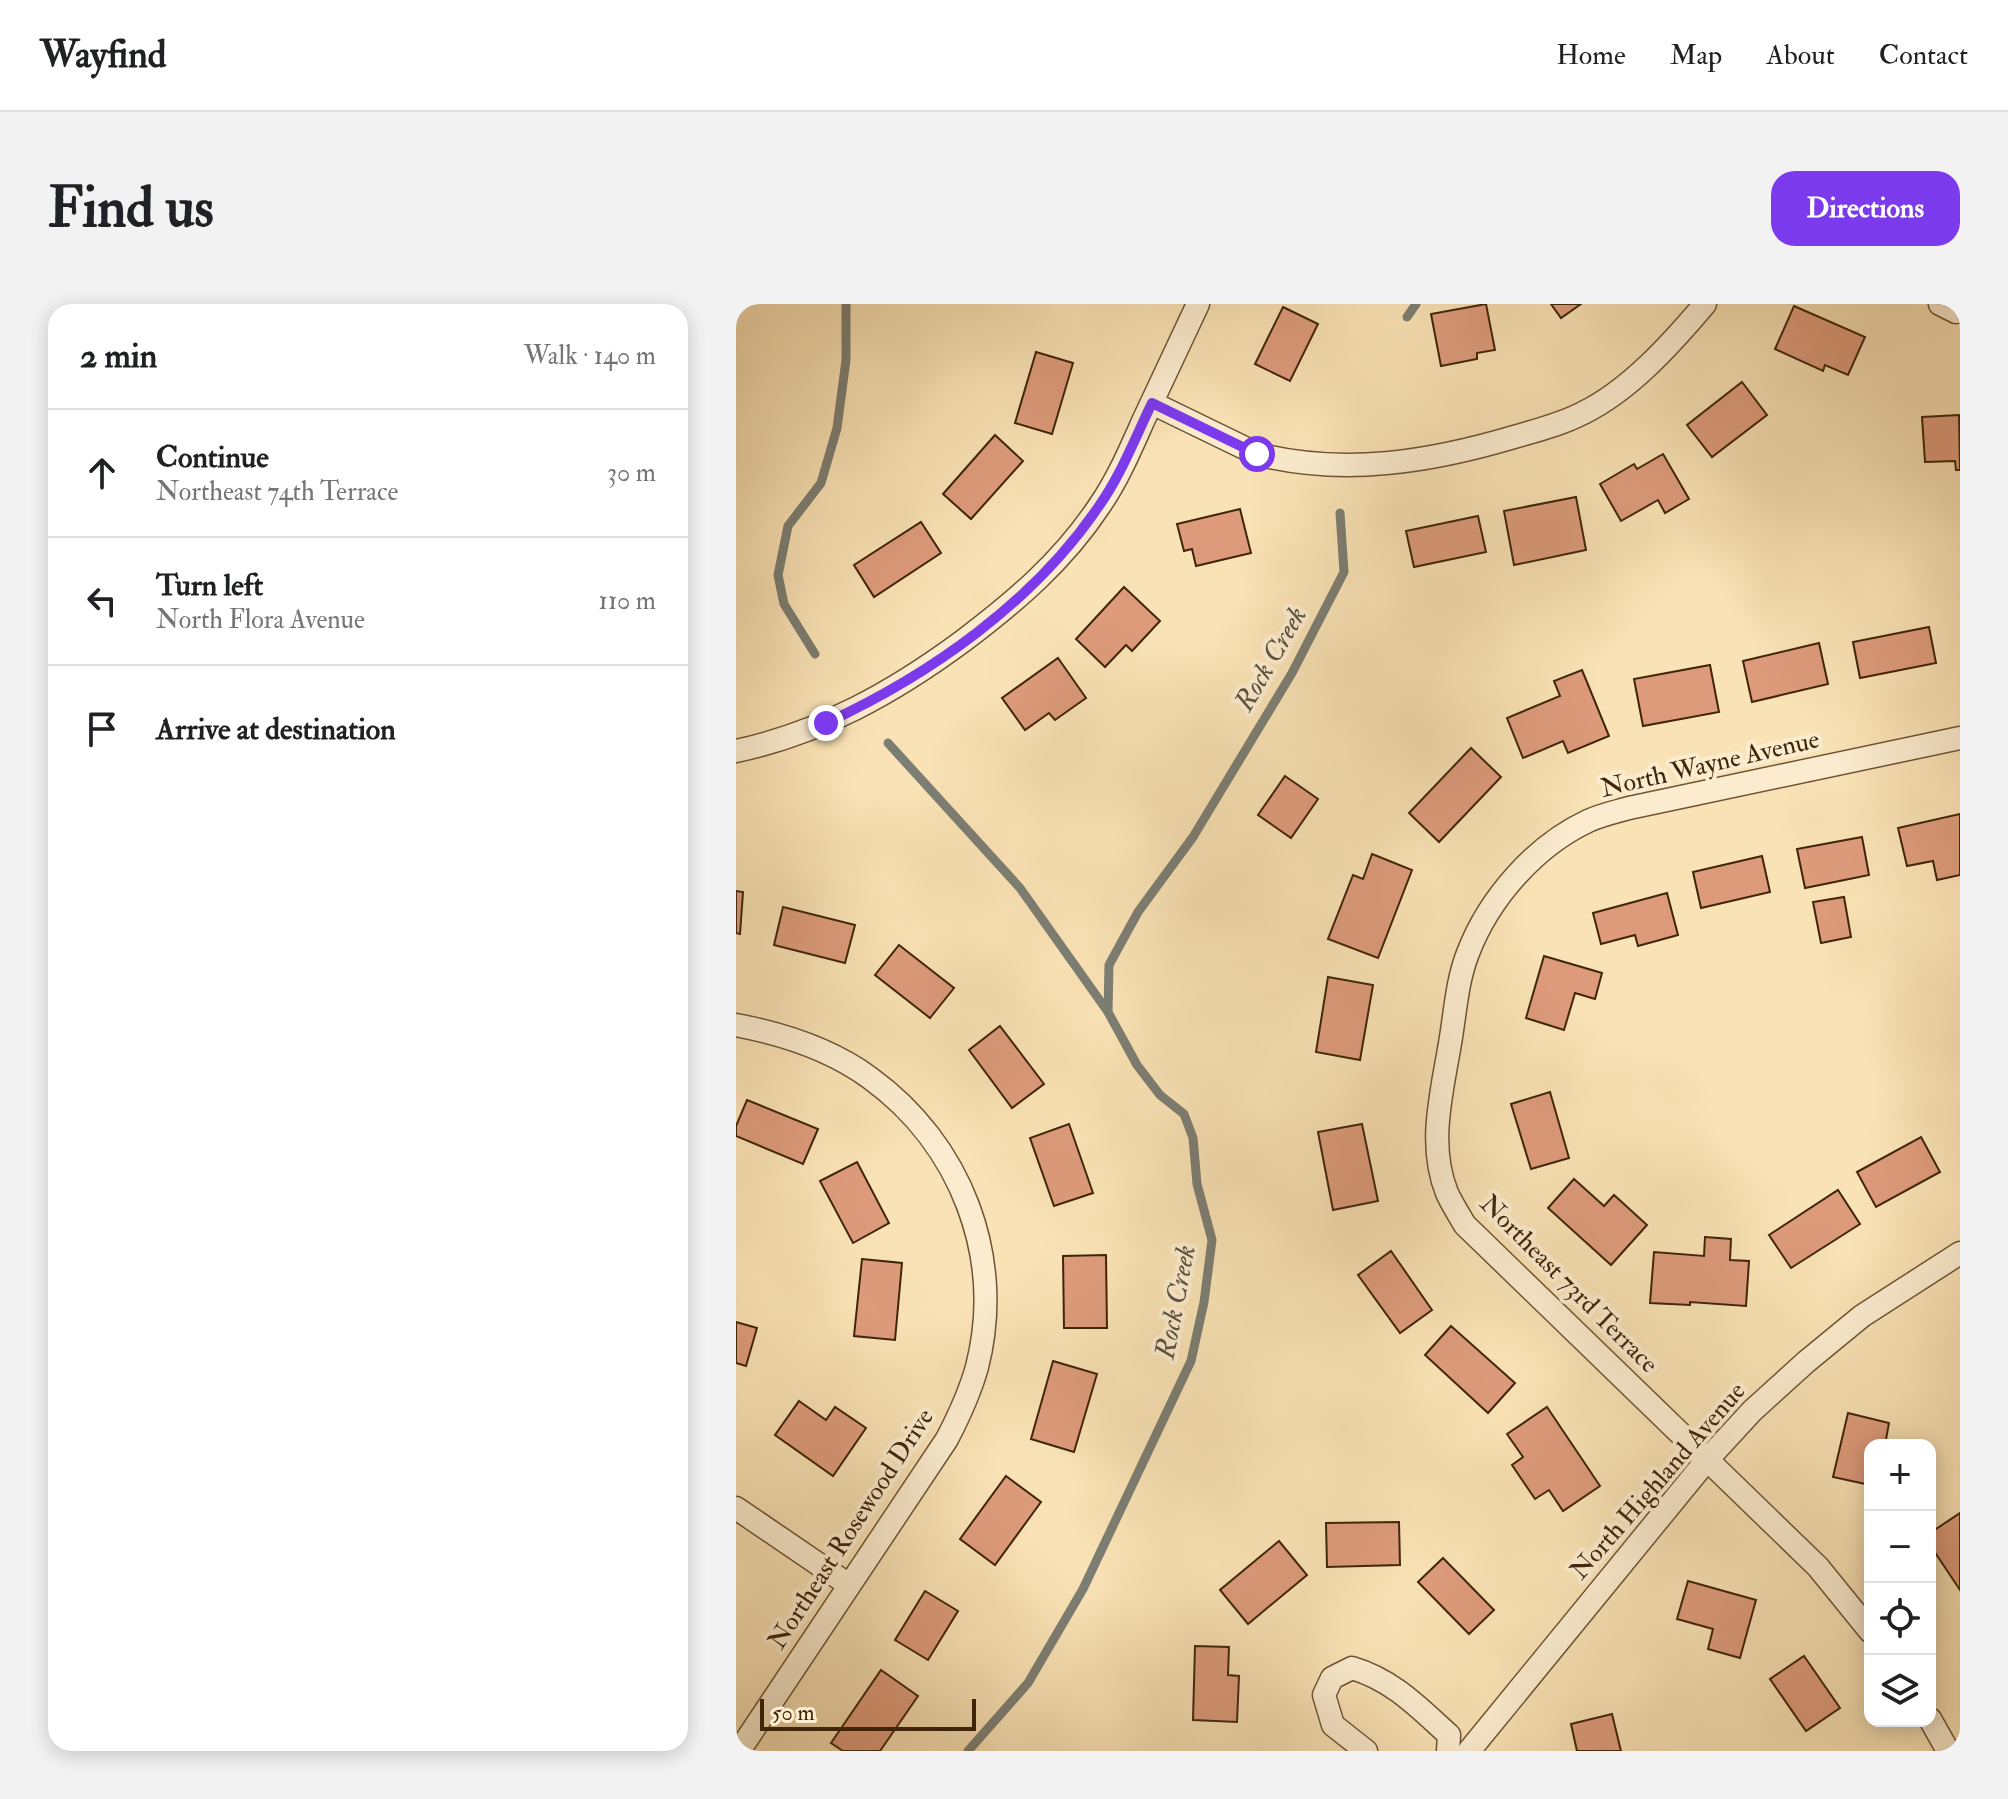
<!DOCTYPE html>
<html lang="en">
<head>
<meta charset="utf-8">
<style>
	:root { --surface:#fff; --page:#f2f2f2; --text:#202124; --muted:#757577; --line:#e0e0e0; --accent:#7c3aed }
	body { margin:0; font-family:"IM FELL Double Pica",serif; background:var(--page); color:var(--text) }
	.controls { position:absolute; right:24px; bottom:24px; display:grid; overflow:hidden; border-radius:16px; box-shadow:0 4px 20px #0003 }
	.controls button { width:72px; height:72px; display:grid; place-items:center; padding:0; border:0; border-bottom:2px solid var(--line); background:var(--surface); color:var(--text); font:40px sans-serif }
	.scale { position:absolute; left:24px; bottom:20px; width:216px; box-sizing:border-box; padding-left:8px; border:4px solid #402509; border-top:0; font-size:22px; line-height:28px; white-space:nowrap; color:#402509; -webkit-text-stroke:6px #fbeccf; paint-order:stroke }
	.stop { position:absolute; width:24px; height:24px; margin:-18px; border:6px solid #7c3aed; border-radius:50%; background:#fff }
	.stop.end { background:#7c3aed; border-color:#fff; box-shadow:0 2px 8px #0008 }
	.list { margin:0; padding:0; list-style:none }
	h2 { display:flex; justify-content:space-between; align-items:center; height:104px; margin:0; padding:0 32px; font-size:34px }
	h2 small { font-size:26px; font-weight:400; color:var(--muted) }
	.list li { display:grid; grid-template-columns:52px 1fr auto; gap:24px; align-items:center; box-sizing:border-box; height:128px; padding:0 32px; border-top:2px solid var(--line) }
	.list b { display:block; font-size:30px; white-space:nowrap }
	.list p { margin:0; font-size:26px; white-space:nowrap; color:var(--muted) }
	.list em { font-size:26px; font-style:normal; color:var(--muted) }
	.icon { flex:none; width:44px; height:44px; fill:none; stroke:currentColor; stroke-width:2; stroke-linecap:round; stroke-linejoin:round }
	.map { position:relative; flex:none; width:1224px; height:1447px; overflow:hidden; border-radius:24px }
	header { display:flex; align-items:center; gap:48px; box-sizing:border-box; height:112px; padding:0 40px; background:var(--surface); border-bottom:2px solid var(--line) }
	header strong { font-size:38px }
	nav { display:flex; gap:44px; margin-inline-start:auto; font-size:28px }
	.intro { display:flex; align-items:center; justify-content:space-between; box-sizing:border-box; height:192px; padding:0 48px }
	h1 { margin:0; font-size:56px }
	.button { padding:20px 36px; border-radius:24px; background:var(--accent); color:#fff; font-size:28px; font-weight:700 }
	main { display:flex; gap:48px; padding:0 48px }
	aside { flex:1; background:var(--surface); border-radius:24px; box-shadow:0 4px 20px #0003 }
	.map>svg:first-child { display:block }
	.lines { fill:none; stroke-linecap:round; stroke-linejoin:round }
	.stream { stroke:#7c7e73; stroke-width:9 }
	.building { fill:#dd9b7b; stroke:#402509; stroke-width:2 }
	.street-casing { stroke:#6e5434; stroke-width:25 }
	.street { stroke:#fbeccf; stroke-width:22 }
	.route { stroke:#7c3aed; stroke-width:10 }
	.labels { text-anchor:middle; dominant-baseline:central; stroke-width:8; stroke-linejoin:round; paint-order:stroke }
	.street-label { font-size:26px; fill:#402509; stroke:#fbeccf }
	.water-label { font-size:28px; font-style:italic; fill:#5e523e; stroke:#fbeccf }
</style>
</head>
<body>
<header>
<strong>Wayfind</strong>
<nav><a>Home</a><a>Map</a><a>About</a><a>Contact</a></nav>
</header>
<div class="intro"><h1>Find us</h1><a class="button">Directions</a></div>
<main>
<aside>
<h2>2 min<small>Walk · 140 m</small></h2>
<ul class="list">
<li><svg class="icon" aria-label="ahead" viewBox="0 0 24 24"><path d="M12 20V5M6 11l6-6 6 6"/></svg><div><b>Continue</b><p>Northeast 74th Terrace</p></div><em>30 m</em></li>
<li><svg class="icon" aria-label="left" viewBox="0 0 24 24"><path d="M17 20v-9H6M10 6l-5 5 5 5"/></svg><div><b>Turn left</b><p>North Flora Avenue</p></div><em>110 m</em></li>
<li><svg class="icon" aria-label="arrive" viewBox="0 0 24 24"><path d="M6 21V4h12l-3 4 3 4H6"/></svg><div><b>Arrive at destination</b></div></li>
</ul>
</aside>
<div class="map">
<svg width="1224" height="1447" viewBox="0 0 1224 1447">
	<rect width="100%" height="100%" fill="#f9e2b5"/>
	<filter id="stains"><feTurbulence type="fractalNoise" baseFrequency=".0025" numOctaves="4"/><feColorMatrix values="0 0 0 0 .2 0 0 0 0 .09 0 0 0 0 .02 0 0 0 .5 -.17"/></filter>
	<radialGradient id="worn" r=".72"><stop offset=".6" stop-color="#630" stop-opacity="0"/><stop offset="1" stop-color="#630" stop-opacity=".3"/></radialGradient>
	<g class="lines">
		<g class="stream">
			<polyline points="671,13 680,0"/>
			<polyline points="79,350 48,300 42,271 52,222 85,179 101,124 110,56 110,0"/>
			<polyline points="152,439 284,584 372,708"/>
			<polyline points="232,1447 292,1379 347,1285 455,1057 468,998 476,936 461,880 457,834 448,810 424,791 401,761 372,708 373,661 402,608 457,533 556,369 608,268 604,209"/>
		</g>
	</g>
	<g class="building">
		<polygon points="750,0 759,46 741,49 741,55 705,62 695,10"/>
		<polygon points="815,0 845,0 825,14"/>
		<polygon points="1058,2 1129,33 1112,71 1089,61 1087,67 1039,45"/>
		<polygon points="547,3 582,20 554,77 519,60"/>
		<polygon points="300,48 337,59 316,130 279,119"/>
		<polygon points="1006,78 1031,111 976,153 951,121"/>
		<polygon points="1223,111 1224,166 1220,166 1219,157 1189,158 1186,113"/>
		<polygon points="259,131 287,157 235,215 207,190"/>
		<polygon points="927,150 953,195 929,209 922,196 885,217 864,180 898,160 901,165"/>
		<polygon points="840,193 850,246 778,261 768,207"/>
		<polygon points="504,205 515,249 460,262 456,245 448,247 441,220"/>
		<polygon points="742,212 750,248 678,263 670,227"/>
		<polygon points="185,218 205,249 138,293 118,261"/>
		<polygon points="388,283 424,317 396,347 390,341 369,363 340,335"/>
		<polygon points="1193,323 1200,359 1124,374 1117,338"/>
		<polygon points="1083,339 1092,380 1016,398 1007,357"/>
		<polygon points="322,354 350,394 319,416 313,409 289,426 266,394"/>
		<polygon points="974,361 983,408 907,422 898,375"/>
		<polygon points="846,366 873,432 832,449 827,437 787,454 771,414 824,392 818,377"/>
		<polygon points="735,444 765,473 703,538 673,509"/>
		<polygon points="549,472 582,495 555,534 522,511"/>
		<polygon points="1224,510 1224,571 1201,576 1197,557 1171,562 1162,524"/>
		<polygon points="1126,533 1133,571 1069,584 1061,545"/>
		<polygon points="636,550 676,566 642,654 592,635 617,571 627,575"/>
		<polygon points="1026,552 1034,588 965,604 957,568"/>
		<polygon points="0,587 7,588 4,630 0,629"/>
		<polygon points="931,589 942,631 902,642 899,631 865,640 857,609"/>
		<polygon points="1108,593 1115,633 1085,639 1077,598"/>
		<polygon points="47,603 119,621 109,659 38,641"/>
		<polygon points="163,641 218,684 194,714 139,671"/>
		<polygon points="808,652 866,669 859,695 839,689 828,726 790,714"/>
		<polygon points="592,673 637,681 624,756 580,748"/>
		<polygon points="264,722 308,780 276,804 233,746"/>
		<polygon points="814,788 833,854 795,865 775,800"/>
		<polygon points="11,796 82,825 67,860 0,832 0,822"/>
		<polygon points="333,820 357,889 318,902 294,834"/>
		<polygon points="626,820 642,897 597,906 582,828"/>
		<polygon points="1185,833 1204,868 1140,903 1121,868"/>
		<polygon points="121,858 153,919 117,939 84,877"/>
		<polygon points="838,875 868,902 878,891 911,921 875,961 812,904"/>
		<polygon points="1102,886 1124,920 1055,964 1033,931"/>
		<polygon points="969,933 995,935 994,956 1013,957 1010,1002 954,998 954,1001 914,999 918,948 968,952"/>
		<polygon points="655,947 696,1006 664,1029 622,971"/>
		<polygon points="370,951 371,1024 328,1024 327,952"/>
		<polygon points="126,955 166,959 159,1036 118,1032"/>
		<polygon points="0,1018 21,1024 10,1062 0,1059"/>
		<polygon points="715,1022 779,1079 752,1109 689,1051"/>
		<polygon points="317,1057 361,1070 338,1148 295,1135"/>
		<polygon points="63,1097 90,1116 99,1103 130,1124 97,1172 39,1131"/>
		<polygon points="811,1103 864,1182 827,1207 813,1186 799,1195 776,1161 787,1153 771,1130"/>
		<polygon points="1112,1109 1153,1119 1149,1141 1134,1141 1134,1181 1097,1173"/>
		<polygon points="270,1172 305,1198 259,1261 224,1235"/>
		<polygon points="1224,1209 1224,1286 1194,1241 1194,1229"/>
		<polygon points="663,1218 664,1261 591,1263 590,1219"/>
		<polygon points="543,1237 571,1271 512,1320 484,1286"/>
		<polygon points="707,1254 758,1306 733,1330 682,1278"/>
		<polygon points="952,1277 1020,1296 1004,1354 972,1345 977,1325 941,1315"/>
		<polygon points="189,1287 222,1307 192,1356 159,1336"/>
		<polygon points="459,1342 493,1343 492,1371 503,1372 501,1418 457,1416"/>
		<polygon points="1068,1352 1104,1404 1070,1427 1034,1375"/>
		<polygon points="145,1366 182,1392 144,1447 107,1447 95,1439"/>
		<polygon points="876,1410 885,1447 841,1447 835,1420"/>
	</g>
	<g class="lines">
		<defs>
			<g id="street">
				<polyline points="1204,0 1220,8"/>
				<path d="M416,99L521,150C607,172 694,158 778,133C802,126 826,120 847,109C894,86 936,39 969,0"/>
				<path d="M0,447C85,429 158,388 227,337C280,297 327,257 364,201C382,175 395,144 408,115C426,77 444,38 462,0"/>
				<path d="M0,721C47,730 96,746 134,774C225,840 269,953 241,1063C234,1088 223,1112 211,1135L3,1447"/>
				<polyline points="0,1204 113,1281"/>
				<path d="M1134,1327L1082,1263L729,921C723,911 716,900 711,889C692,842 705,792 713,745C719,714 720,679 732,649C753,594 799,542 852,517C865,511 879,508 893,504L1224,434"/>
				<polyline points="1194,1415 1212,1447"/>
				<path d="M630,1447L597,1421L588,1391L596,1374L616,1364C657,1376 683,1404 713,1431L712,1447"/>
				<polyline points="733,1447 970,1157 1016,1107 1070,1058 1126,1012 1224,949"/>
			</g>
		</defs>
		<use href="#street" class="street-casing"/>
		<use href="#street" class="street"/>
	</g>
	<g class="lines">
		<path class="route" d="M90,419C194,371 298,298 363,202C385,171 399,134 416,99L521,150"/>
	</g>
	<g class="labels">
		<g class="street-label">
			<text transform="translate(974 460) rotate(-13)">North Wayne Avenue</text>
			<text transform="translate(833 980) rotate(45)">Northeast 73rd Terrace</text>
			<text transform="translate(922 1177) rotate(-49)">North Highland Avenue</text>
			<text transform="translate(115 1225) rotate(-57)">Northeast Rosewood Drive</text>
		</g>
		<g class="water-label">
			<text transform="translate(535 355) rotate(-60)">Rock Creek</text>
			<text transform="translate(440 998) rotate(-79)">Rock Creek</text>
		</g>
	</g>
	<rect width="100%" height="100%" filter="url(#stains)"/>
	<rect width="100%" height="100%" fill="url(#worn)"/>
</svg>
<div class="controls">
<button>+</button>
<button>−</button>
<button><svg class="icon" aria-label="locate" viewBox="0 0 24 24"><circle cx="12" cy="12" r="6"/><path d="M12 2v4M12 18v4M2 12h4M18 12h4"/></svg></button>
<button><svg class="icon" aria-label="layers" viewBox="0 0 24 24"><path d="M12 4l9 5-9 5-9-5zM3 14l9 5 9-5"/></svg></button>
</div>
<div class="scale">50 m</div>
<div class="stop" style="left:521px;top:150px"></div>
<div class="stop end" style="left:90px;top:419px"></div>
</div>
</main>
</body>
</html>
